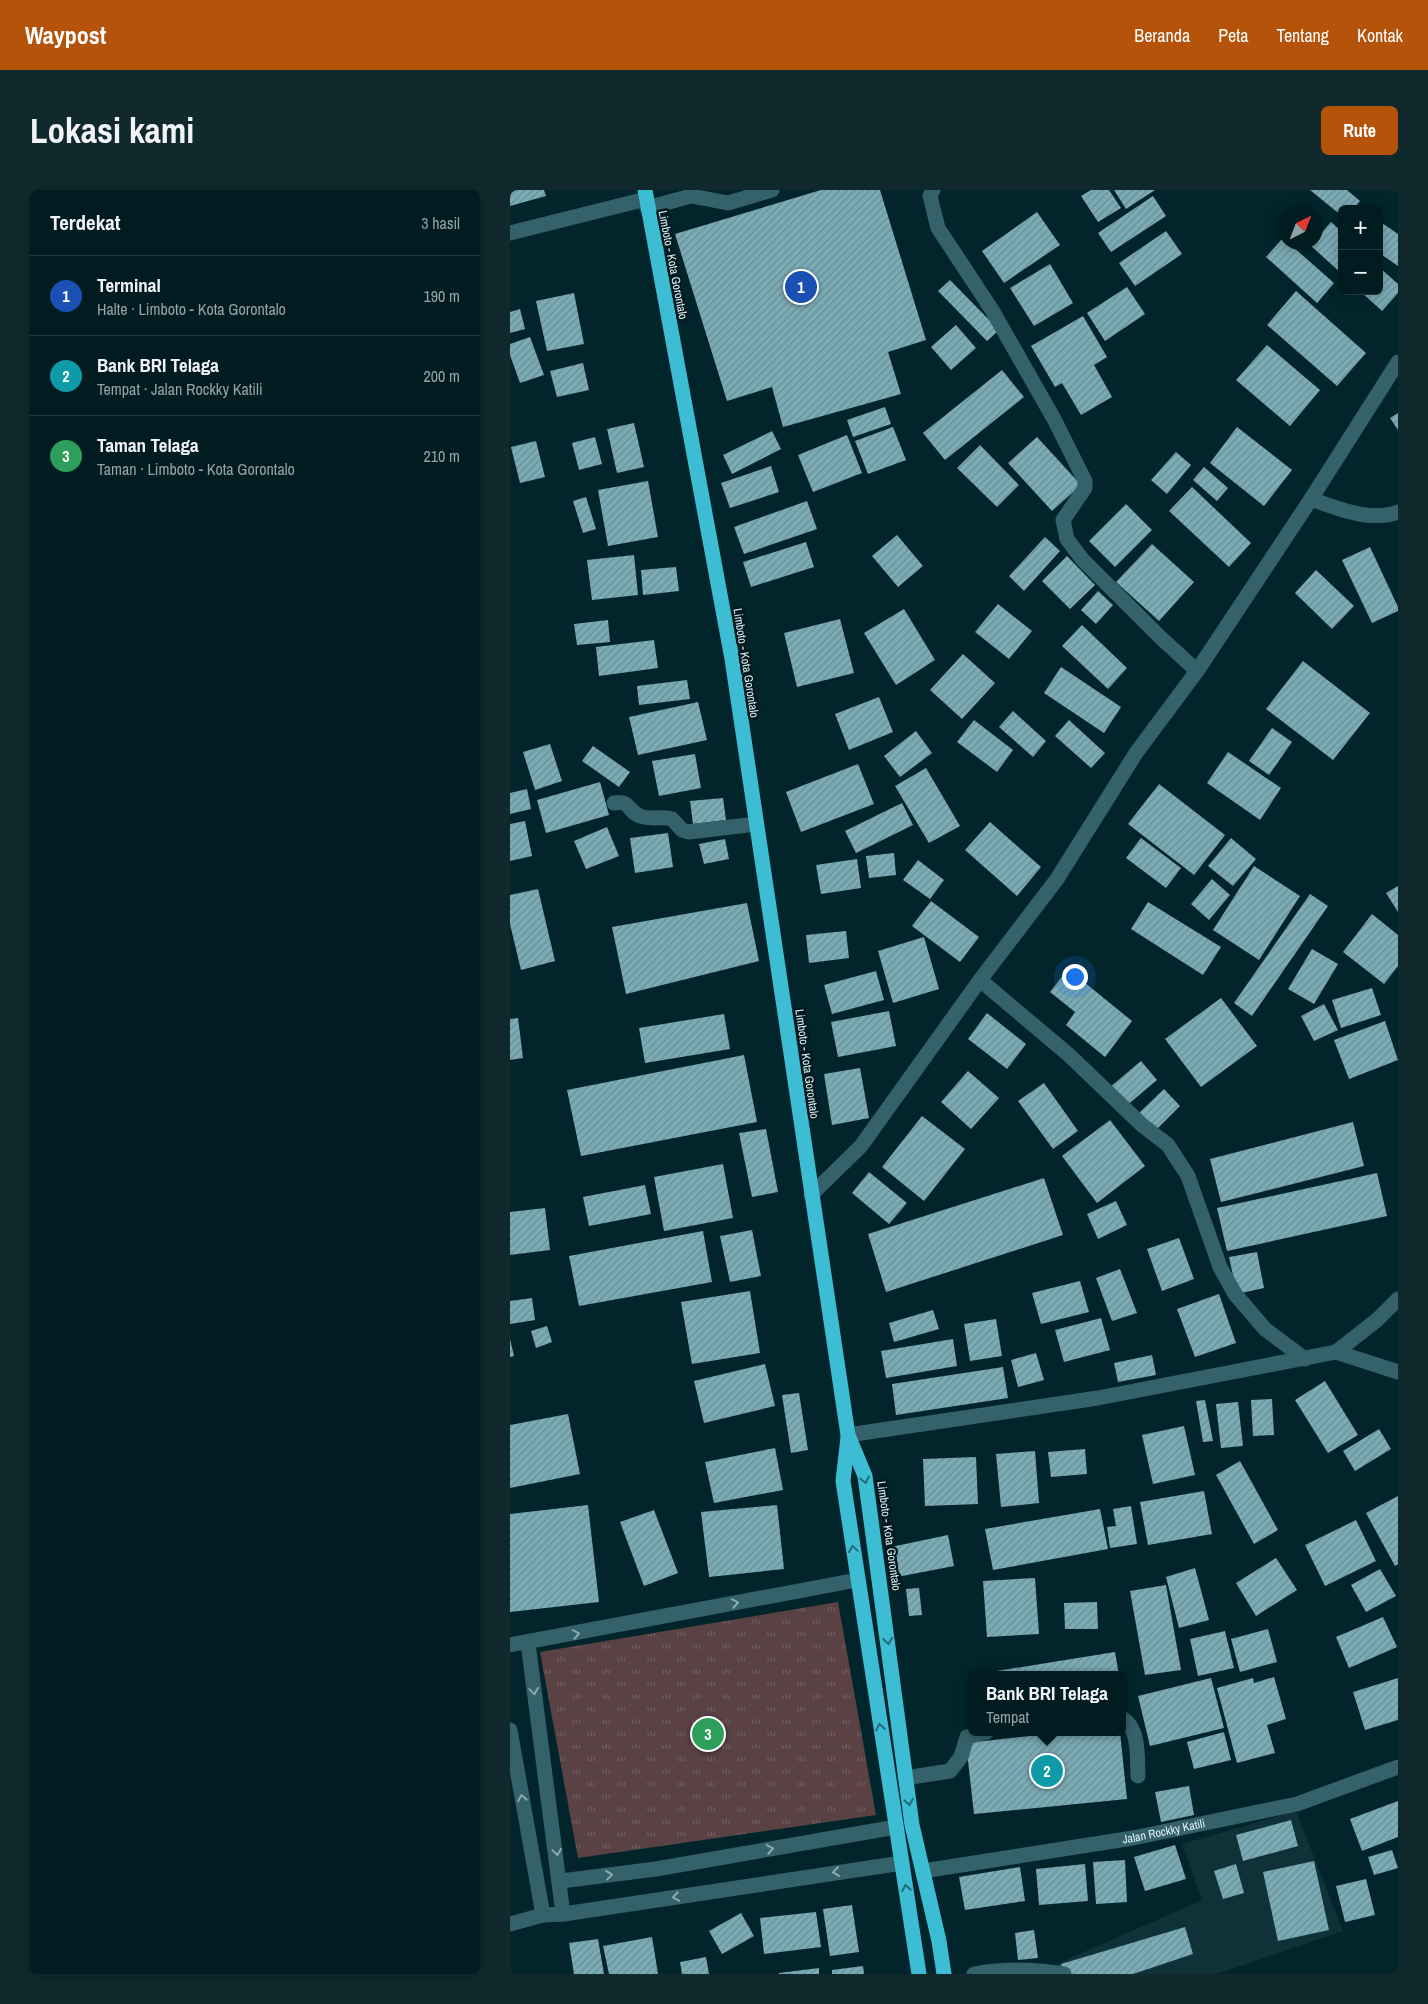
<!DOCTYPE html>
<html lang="id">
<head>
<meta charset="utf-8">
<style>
	:root { --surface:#011c20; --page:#0f292d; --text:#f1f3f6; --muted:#96a1a5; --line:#233a3e; --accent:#b45309 }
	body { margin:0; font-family:"Archivo Narrow",sans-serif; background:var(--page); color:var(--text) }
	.controls { position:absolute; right:15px; top:15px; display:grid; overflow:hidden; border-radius:8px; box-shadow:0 2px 12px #0003 }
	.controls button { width:45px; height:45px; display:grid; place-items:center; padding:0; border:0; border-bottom:1px solid var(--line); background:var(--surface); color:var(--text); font:25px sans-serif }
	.compass { position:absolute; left:768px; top:15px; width:45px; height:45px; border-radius:50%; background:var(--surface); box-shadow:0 2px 12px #0003; rotate:42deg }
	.you { position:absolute; left:564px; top:786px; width:18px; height:18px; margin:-12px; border:4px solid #fff; border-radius:50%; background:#1a73e8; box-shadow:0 0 0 8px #1a73e833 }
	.badge { display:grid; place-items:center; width:32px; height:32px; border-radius:50%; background:var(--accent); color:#fff; font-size:16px; font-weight:700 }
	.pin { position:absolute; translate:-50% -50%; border:2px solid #fff; box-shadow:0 1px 5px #0006 }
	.popup { position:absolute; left:458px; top:1481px; width:158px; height:65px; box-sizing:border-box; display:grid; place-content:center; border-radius:8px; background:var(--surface); filter:drop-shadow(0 1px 4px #0005); font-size:16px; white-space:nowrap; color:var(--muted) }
	.popup b { font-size:19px; color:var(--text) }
	.popup::after { content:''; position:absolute; left:50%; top:100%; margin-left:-10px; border:10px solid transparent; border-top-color:var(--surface) }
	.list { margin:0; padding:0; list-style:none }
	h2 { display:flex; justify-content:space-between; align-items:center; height:65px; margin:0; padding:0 20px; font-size:21px }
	h2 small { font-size:16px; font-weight:400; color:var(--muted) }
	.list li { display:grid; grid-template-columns:32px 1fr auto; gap:15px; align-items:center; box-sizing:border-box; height:80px; padding:0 20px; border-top:1px solid var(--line) }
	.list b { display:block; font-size:19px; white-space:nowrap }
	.list p { margin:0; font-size:16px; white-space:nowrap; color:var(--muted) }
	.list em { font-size:16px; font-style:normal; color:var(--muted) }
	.map { position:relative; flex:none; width:888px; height:1784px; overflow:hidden; border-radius:8px }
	header { display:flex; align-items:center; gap:30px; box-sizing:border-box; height:70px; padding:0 25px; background:var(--accent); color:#fff }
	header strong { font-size:24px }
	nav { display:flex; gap:28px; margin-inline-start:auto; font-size:18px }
	.intro { display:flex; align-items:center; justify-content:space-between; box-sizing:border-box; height:120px; padding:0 30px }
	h1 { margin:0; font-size:35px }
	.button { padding:12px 22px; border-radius:8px; background:var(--accent); color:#fff; font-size:18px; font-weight:700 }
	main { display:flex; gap:30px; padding:0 30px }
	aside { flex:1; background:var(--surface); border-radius:8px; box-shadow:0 2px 12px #0003 }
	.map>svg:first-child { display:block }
	.built { fill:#0e3238 }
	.park { fill:url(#park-tufts) }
	.building { fill:url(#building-hatch) }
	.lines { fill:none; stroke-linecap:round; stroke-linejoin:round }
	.minor { stroke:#35616a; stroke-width:15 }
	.highway { stroke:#3dbdd4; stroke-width:15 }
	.oneway { stroke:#206c7a }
	.oneway2 { stroke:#8aaab0 }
	.labels { text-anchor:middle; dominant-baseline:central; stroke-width:5; stroke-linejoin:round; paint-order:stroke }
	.street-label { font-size:12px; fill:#dff2f6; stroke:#021a1f }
</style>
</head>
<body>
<header>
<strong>Waypost</strong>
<nav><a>Beranda</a><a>Peta</a><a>Tentang</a><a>Kontak</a></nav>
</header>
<div class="intro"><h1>Lokasi kami</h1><a class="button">Rute</a></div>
<main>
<aside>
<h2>Terdekat<small>3 hasil</small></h2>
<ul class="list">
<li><span class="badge" style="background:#1a4fb4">1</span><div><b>Terminal</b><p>Halte · Limboto - Kota Gorontalo</p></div><em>190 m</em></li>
<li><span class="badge" style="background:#0f9aa8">2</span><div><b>Bank BRI Telaga</b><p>Tempat · Jalan Rockky Katili</p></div><em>200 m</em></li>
<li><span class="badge" style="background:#2e9e5b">3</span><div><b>Taman Telaga</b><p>Taman · Limboto - Kota Gorontalo</p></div><em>210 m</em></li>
</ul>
</aside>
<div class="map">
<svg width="888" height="1784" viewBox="0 0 888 1784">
	<defs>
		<pattern id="park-tufts" width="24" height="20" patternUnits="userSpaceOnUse" patternTransform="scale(1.25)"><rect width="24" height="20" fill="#594144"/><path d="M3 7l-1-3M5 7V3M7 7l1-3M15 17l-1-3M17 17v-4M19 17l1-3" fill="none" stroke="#705d60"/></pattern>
		<pattern id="building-hatch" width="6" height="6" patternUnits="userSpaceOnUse" patternTransform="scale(1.25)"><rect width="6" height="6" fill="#7babb5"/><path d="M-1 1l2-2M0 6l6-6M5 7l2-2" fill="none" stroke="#6a8e95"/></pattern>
	</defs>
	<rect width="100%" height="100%" fill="#01252b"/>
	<polygon class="built" points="786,1621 833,1741 707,1784 524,1784 692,1710 672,1654"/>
	<polygon class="park" points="328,1412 366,1625 68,1668 30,1462"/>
	<g class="building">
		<polygon points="0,0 34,0 36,6 0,16"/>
		<polygon points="311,0 370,0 416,150 378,162 391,204 273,237 262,197 217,211 165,44"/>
		<polygon points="581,0 599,0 611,18 588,32 571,6"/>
		<polygon points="604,0 645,0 616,19"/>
		<polygon points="800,0 837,0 850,11 843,19 832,19 832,26"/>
		<polygon points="643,6 656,26 601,62 588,43"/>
		<polygon points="527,22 550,55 494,93 472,61"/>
		<polygon points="869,31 888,44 888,76 869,63"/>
		<polygon points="821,32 832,42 832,84 800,55 806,52 806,49"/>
		<polygon points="656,41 672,64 625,96 609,73"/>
		<polygon points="773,48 824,93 807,113 756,67"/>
		<polygon points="540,74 563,113 524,136 500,98"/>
		<polygon points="869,77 888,94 888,103 872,121 850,101 869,101"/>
		<polygon points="440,90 489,140 477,151 428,101"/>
		<polygon points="617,97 635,124 595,151 577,123"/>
		<polygon points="786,101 856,163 827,196 757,135"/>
		<polygon points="64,103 74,154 37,161 26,111"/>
		<polygon points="10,119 15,139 0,143 0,122"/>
		<polygon points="573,126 597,167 584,175 602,207 571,225 552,193 545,197 521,156"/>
		<polygon points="446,135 466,158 441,180 421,157"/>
		<polygon points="20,147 34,185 10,193 0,165 0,154"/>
		<polygon points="757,155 810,200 780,236 726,190"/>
		<polygon points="73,173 79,200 47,207 40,181"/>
		<polygon points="492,180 514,207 435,270 413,243"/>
		<polygon points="375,217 381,234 343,247 337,230"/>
		<polygon points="888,223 888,240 880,228"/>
		<polygon points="124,233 134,277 107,283 97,239"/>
		<polygon points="383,237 396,270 358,284 345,251"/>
		<polygon points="727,237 782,280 754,316 700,273"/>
		<polygon points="262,241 271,259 222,284 213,265"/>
		<polygon points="337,245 352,283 303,302 288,265"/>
		<polygon points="85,247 92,274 69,280 62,253"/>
		<polygon points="527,247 571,295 542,321 498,273"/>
		<polygon points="26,251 35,287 10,293 1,257"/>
		<polygon points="470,255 509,295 487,317 447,278"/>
		<polygon points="666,262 681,275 657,304 641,290"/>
		<polygon points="261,276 269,302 220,318 211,293"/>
		<polygon points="694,277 718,298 707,311 683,290"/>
		<polygon points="138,291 148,347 98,356 88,300"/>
		<polygon points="682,297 741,353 719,377 659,321"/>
		<polygon points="76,307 86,339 73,343 63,311"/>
		<polygon points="297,311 307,339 234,364 224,337"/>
		<polygon points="616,314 642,340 605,377 579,351"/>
		<polygon points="387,345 413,376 388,397 362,366"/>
		<polygon points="535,347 550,361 514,401 499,386"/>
		<polygon points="296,352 304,377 241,397 233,372"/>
		<polygon points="642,354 684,392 649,431 606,392"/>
		<polygon points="860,357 888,417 888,421 862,433 832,370"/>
		<polygon points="124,365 128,405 82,410 77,370"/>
		<polygon points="557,366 585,395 560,419 532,391"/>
		<polygon points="166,377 169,401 133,405 131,380"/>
		<polygon points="806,380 844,416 822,439 785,403"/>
		<polygon points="588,401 603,415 586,434 571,420"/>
		<polygon points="488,414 522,441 499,469 465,442"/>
		<polygon points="394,419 425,470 386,495 354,443"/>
		<polygon points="330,429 344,483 287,497 274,443"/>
		<polygon points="98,430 100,452 67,455 64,434"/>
		<polygon points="572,435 617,478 598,499 552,456"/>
		<polygon points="144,450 148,478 89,486 86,457"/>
		<polygon points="453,464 485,493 452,529 420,500"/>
		<polygon points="793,471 860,523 823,570 756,519"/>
		<polygon points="551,477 611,517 594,543 534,503"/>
		<polygon points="177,490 180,509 129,515 127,496"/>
		<polygon points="369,507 383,542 339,560 325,524"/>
		<polygon points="188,512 197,550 128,565 119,527"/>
		<polygon points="503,521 536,551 523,567 489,537"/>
		<polygon points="464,530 503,560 487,582 447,552"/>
		<polygon points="559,530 595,563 581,578 545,546"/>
		<polygon points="762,538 782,552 759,585 739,571"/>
		<polygon points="406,541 422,563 390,587 374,566"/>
		<polygon points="40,554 52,591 25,600 13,562"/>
		<polygon points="83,556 120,582 109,597 72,571"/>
		<polygon points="718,562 771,598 750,630 697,593"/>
		<polygon points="185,564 191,598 149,606 142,571"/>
		<polygon points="348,574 364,614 291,642 276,602"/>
		<polygon points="416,578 450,636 419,653 385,596"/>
		<polygon points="90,592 99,625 36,643 27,610"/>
		<polygon points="649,594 715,645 684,685 618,634"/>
		<polygon points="17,599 21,619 0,624 0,603"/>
		<polygon points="213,608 216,630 183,634 180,611"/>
		<polygon points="392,613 403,635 346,663 335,641"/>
		<polygon points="15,631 22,666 0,671 0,634"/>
		<polygon points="480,632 531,677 507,706 455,660"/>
		<polygon points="97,637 109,666 76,679 64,651"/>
		<polygon points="158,643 163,677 125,683 120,648"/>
		<polygon points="631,648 671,678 656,698 616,668"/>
		<polygon points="721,648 746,669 723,696 698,676"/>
		<polygon points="215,649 219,669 194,674 189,654"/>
		<polygon points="384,663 386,685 359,688 356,666"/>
		<polygon points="347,669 351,698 311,704 306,675"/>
		<polygon points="408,670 434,690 420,709 393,690"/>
		<polygon points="744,676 790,706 749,770 703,740"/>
		<polygon points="702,689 720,705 699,730 681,714"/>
		<polygon points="888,696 888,722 876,703"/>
		<polygon points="28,699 45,771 11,780 0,734 0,705"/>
		<polygon points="800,704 818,716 742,826 724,813"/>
		<polygon points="421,711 469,747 450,772 402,736"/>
		<polygon points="638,712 711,757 693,785 621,739"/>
		<polygon points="237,713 249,771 116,804 102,737"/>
		<polygon points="862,724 888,745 888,776 874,794 833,762"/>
		<polygon points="336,741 339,768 299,773 296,745"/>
		<polygon points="414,747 429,799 383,813 368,761"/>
		<polygon points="802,759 828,774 804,814 778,799"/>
		<polygon points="558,779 622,831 595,867 556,835 565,822 540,802"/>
		<polygon points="366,781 374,810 322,824 314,795"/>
		<polygon points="862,798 871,825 831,838 822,810"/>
		<polygon points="711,808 747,856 691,897 655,849"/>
		<polygon points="814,814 828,840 804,851 791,826"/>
		<polygon points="379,821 386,856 328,867 321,832"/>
		<polygon points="477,823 516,854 497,879 458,849"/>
		<polygon points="214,824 220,859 135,873 129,838"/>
		<polygon points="8,828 13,868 0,870 0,829"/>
		<polygon points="875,831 888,870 839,889 824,850"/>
		<polygon points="234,865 247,932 71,966 57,900"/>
		<polygon points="631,871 647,890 615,917 599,898"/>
		<polygon points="350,878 359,928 322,935 314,884"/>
		<polygon points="458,881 489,908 461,939 431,912"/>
		<polygon points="534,893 568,941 543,959 508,911"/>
		<polygon points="654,899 670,916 646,940 629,923"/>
		<polygon points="412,926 455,959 414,1011 372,977"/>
		<polygon points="600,930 635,976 587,1013 552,966"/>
		<polygon points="843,932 854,976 711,1012 700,969"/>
		<polygon points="256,939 268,1002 242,1007 229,943"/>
		<polygon points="213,974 223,1028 154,1041 144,987"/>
		<polygon points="359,982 397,1013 379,1034 342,1003"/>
		<polygon points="867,983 877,1026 717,1061 707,1018"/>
		<polygon points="534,988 553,1045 376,1102 358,1044"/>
		<polygon points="135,995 141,1024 79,1036 73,1007"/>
		<polygon points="606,1011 617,1035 588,1049 577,1024"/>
		<polygon points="35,1018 40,1060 0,1065 0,1022"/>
		<polygon points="242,1040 251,1086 220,1092 210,1046"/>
		<polygon points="193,1041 202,1092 69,1116 59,1066"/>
		<polygon points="669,1048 684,1089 652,1101 637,1059"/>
		<polygon points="747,1062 754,1098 727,1104 719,1067"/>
		<polygon points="610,1079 627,1123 602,1131 586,1088"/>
		<polygon points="570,1091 579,1122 531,1134 522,1103"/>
		<polygon points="240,1101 250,1163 182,1174 171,1112"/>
		<polygon points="709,1104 726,1153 685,1167 667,1119"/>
		<polygon points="22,1108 25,1130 0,1134 0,1111"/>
		<polygon points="423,1120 429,1139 384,1152 379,1133"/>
		<polygon points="591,1128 600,1160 554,1172 545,1140"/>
		<polygon points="486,1129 492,1166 460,1171 454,1134"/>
		<polygon points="37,1136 42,1152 26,1158 21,1141"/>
		<polygon points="0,1149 4,1166 0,1167"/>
		<polygon points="443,1149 447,1176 376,1188 371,1161"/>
		<polygon points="526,1163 534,1190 508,1197 501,1170"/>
		<polygon points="642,1165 646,1185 608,1192 604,1173"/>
		<polygon points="255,1174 265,1216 194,1233 184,1191"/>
		<polygon points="493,1177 498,1208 386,1225 382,1194"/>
		<polygon points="815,1191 848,1245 818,1263 785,1210"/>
		<polygon points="289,1203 298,1260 281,1263 272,1205"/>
		<polygon points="762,1209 764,1245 743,1246 741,1210"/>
		<polygon points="695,1210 703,1251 693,1252 686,1211"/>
		<polygon points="728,1212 733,1256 711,1258 706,1214"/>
		<polygon points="58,1224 70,1284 0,1298 0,1235"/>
		<polygon points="674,1236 685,1285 643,1294 632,1245"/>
		<polygon points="869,1239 881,1259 845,1281 833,1261"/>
		<polygon points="265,1258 273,1300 204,1313 195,1272"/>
		<polygon points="575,1259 577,1284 541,1287 538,1262"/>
		<polygon points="525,1261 529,1313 491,1317 486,1264"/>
		<polygon points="466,1267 468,1314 415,1316 413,1269"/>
		<polygon points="730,1271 768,1340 744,1354 706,1285"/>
		<polygon points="694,1301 702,1344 638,1355 630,1312"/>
		<polygon points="888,1306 888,1374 885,1376 856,1323"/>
		<polygon points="78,1315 89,1412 0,1422 0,1324"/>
		<polygon points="267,1315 274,1379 199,1387 191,1322"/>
		<polygon points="621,1316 627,1354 600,1358 597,1337 606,1336 603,1319"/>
		<polygon points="590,1319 598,1359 483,1380 475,1339"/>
		<polygon points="144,1320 168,1383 134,1396 110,1332"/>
		<polygon points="846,1330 866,1371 815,1396 795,1355"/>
		<polygon points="438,1345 444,1376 387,1387 381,1357"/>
		<polygon points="766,1368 787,1400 746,1426 726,1393"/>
		<polygon points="685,1378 699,1430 669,1438 656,1387"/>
		<polygon points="870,1379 886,1406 856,1422 841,1395"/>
		<polygon points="525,1388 529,1444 477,1447 473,1391"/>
		<polygon points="656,1395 671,1480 635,1485 620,1401"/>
		<polygon points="409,1398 412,1425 399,1426 396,1399"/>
		<polygon points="587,1412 588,1439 555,1439 554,1413"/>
		<polygon points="873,1427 887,1457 839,1478 826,1447"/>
		<polygon points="758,1439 767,1472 730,1482 721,1449"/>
		<polygon points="715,1441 724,1478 688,1486 680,1449"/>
		<polygon points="605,1462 609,1485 468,1485 468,1484"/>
		<polygon points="764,1487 776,1529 757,1535 765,1563 727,1573 707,1498 743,1488 744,1493"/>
		<polygon points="701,1488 714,1538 640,1556 628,1506"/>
		<polygon points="888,1488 888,1530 855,1540 843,1502"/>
		<polygon points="557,1542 610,1542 617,1609 464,1624 456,1553"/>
		<polygon points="714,1542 721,1570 684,1579 677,1552"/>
		<polygon points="679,1596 684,1625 651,1632 645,1602"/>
		<polygon points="888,1611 888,1647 852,1661 840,1629"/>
		<polygon points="781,1630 788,1656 733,1671 726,1645"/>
		<polygon points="665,1655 676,1689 635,1701 624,1667"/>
		<polygon points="882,1660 888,1678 864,1685 858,1667"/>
		<polygon points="615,1670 617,1712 586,1714 583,1672"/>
		<polygon points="804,1671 819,1740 768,1751 753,1682"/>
		<polygon points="575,1674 578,1711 529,1715 526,1679"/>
		<polygon points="726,1674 734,1703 713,1709 704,1681"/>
		<polygon points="510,1677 515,1711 455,1720 449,1687"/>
		<polygon points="856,1689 865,1725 835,1732 826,1696"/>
		<polygon points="342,1715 349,1762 320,1766 313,1719"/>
		<polygon points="306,1722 311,1757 254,1764 250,1728"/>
		<polygon points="231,1723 244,1746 212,1764 199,1741"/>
		<polygon points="675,1737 683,1764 623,1784 554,1784 551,1774"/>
		<polygon points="524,1740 528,1768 508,1770 505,1743"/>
		<polygon points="142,1747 148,1784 99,1784 93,1756"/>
		<polygon points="88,1749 94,1784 64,1784 59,1753"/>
		<polygon points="196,1767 199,1784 172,1784 170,1772"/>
		<polygon points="353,1776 354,1784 322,1784 322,1780"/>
		<polygon points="309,1778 309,1784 269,1784 269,1783"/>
	</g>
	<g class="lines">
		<g class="minor">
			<polyline points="423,0 420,6 428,38 482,120 544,229 575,291 575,298 553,330 557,349 572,369 650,447 687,481"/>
			<polyline points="137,18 181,6 218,13 262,0"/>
			<polyline points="0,43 136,9"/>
			<path d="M801,309C829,319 859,332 888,322"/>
			<path d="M104,613C121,610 117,621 130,626C139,630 151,626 162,629L172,640L179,642L246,634"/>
			<polyline points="470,790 559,865 632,935 658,955 678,986 710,1077 725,1104 755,1139 795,1169"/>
			<polyline points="301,1005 351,956 470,790 547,689 626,563 687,481 801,309 888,172"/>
			<polyline points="826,1162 888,1182"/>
			<polyline points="338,1245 588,1208 826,1162 867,1130 888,1109"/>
			<polyline points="18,1453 53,1724"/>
			<polyline points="0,1455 347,1390"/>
			<path d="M612,1528C630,1538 627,1568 628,1586"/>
			<polyline points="0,1540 33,1725"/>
			<polyline points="395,1588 440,1581 451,1567 457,1547 477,1542"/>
			<path id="s1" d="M413,1681L623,1648L787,1614L888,1577"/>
			<polyline points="51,1691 146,1679 386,1637"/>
			<polyline points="0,1734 33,1725 54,1724 392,1673"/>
			<path d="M464,1784C495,1778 523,1779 554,1784"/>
		</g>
		<g class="highway">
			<polyline points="135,0 222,469 338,1245 355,1286 402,1635 429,1751 434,1784"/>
			<polyline points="338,1247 333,1291 409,1784"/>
		</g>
	</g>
	<defs><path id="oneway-chevron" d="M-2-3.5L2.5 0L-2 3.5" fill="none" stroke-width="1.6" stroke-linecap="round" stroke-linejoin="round" transform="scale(1.25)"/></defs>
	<g class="oneway">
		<use href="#oneway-chevron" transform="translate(355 1290) rotate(78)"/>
		<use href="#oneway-chevron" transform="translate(343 1359) rotate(-98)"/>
		<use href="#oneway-chevron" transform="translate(378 1451) rotate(82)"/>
		<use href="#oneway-chevron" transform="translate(370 1537) rotate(-99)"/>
		<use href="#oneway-chevron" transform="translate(399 1612) rotate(81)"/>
		<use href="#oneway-chevron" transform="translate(396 1698) rotate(-99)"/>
	</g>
	<g class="oneway2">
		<use href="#oneway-chevron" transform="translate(225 1413) rotate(-11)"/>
		<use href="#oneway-chevron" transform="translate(66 1444) rotate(-11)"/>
		<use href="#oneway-chevron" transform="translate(24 1501) rotate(82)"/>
		<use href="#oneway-chevron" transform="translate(12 1608) rotate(-100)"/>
		<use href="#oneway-chevron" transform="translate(260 1659) rotate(-10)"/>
		<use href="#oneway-chevron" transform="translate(47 1662) rotate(82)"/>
		<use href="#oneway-chevron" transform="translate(326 1682) rotate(172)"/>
		<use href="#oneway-chevron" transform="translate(99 1685) rotate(-7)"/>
		<use href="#oneway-chevron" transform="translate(166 1707) rotate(171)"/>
	</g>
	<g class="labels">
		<g class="street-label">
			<text transform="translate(163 75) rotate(79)">Limboto - Kota Gorontalo</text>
			<text transform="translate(236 473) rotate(81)">Limboto - Kota Gorontalo</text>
			<text transform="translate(297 874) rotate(82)">Limboto - Kota Gorontalo</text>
			<text transform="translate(379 1346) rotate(82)">Limboto - Kota Gorontalo</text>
			<text stroke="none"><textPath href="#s1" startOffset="244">Jalan Rockky Katili</textPath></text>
		</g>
	</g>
</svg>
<div class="controls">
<button>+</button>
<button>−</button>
</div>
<svg class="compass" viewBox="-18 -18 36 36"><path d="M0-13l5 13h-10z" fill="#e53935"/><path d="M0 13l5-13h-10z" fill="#96a1a5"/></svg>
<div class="you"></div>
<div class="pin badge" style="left:291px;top:97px;background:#1a4fb4">1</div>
<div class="pin badge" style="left:537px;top:1581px;background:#0f9aa8">2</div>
<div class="popup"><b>Bank BRI Telaga</b>Tempat</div>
<div class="pin badge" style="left:198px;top:1544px;background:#2e9e5b">3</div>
</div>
</main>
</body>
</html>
